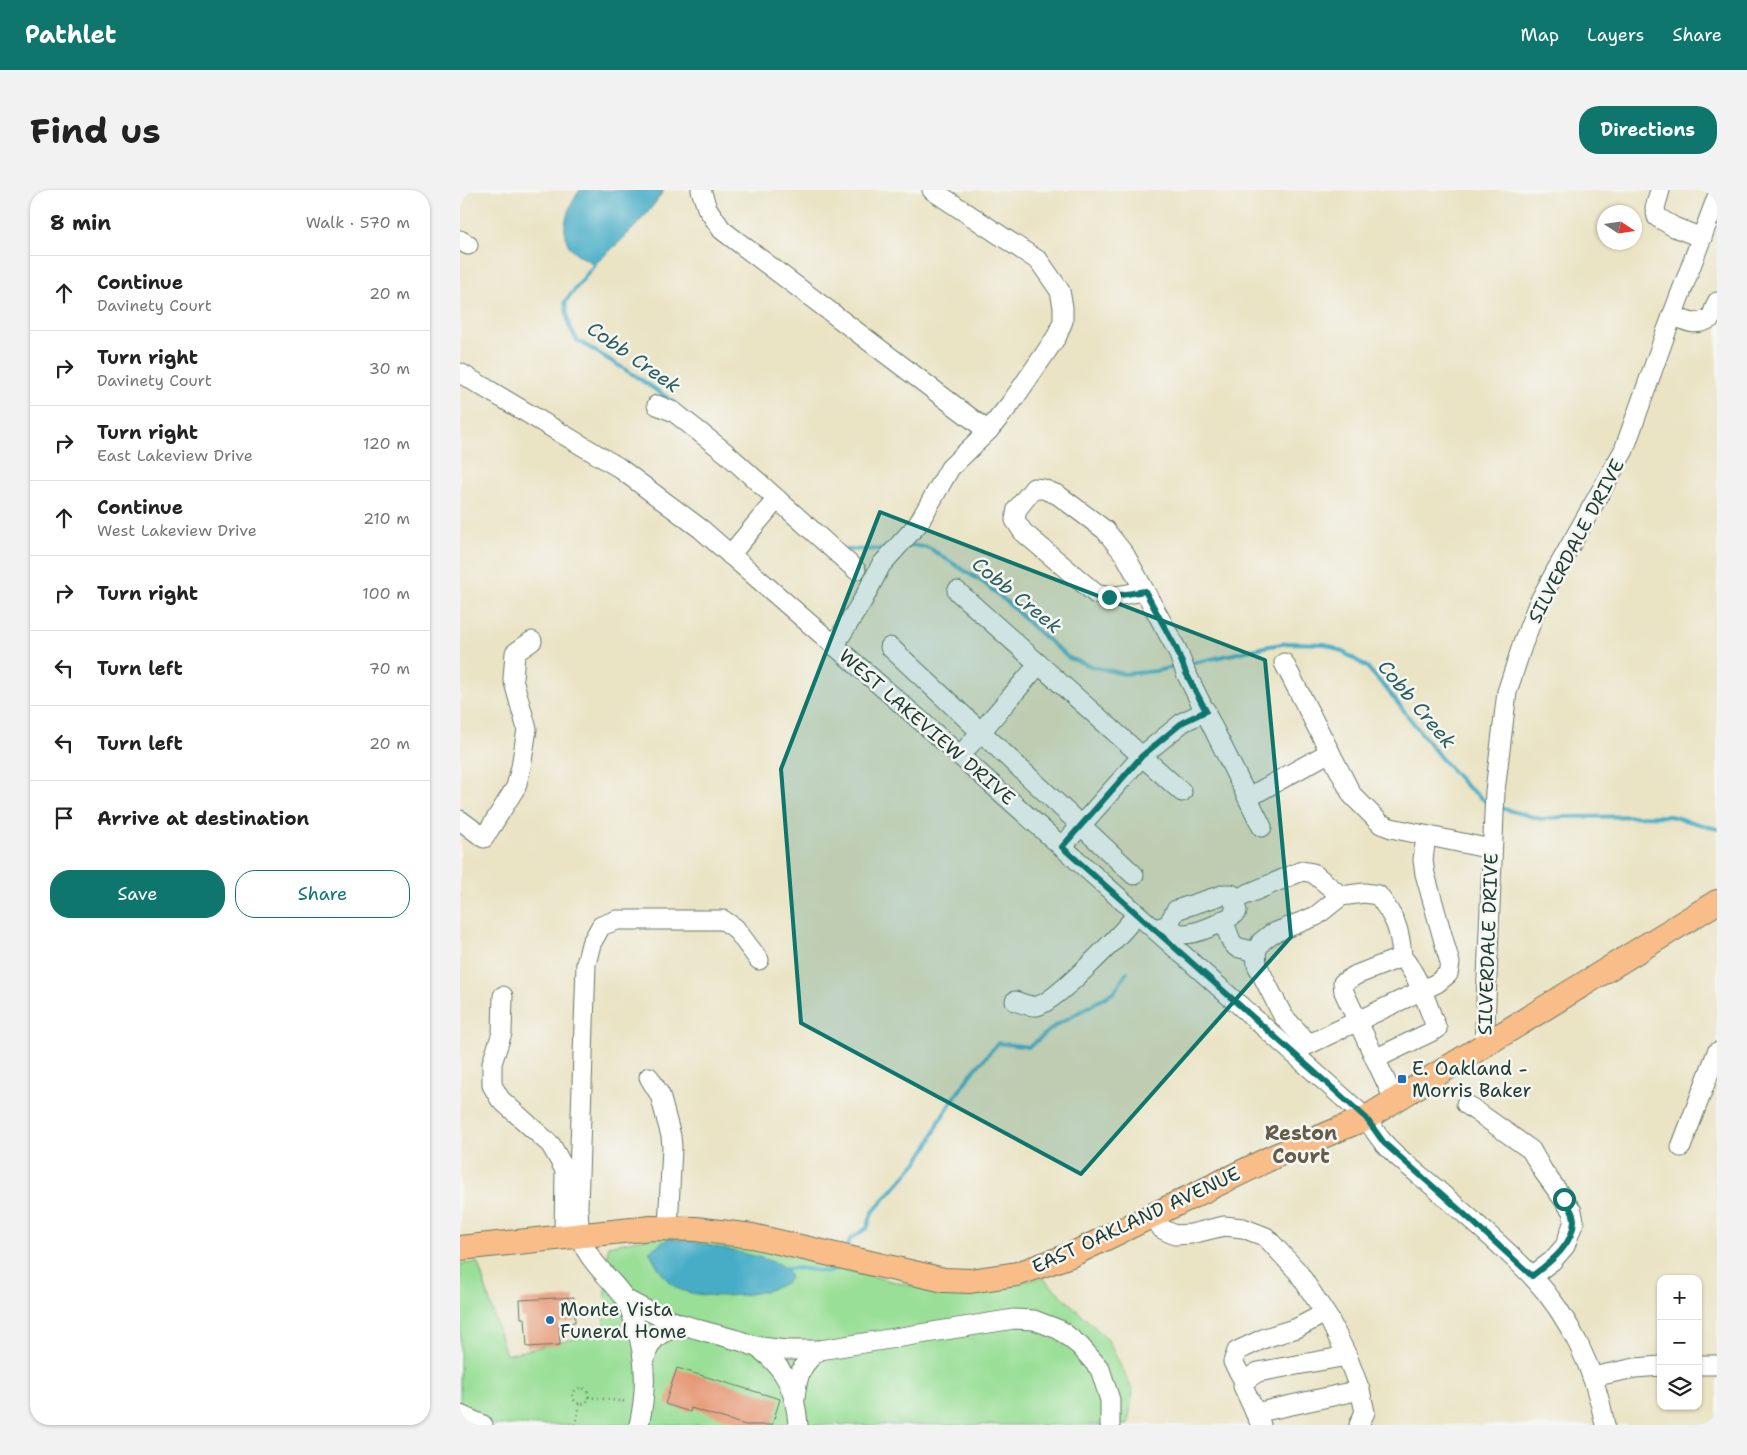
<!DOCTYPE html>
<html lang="en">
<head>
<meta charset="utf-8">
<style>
	:root { --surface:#fff; --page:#f2f2f2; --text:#222; --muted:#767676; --line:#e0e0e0; --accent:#0f766e }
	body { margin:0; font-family:"Shantell Sans",sans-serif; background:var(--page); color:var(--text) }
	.controls { position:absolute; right:15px; bottom:15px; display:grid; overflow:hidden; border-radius:10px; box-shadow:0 1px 4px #0004 }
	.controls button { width:45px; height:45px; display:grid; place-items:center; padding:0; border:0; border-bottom:1px solid var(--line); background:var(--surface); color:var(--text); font:25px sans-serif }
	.compass { position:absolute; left:1137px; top:15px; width:45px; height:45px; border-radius:50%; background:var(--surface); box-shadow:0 1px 4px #0004; rotate:102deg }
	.stop { position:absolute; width:15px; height:15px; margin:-11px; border:4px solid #0f766e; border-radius:50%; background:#fff }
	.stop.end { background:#0f766e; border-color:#fff; box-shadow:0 1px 5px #0008 }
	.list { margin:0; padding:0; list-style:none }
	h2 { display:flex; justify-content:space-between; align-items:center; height:65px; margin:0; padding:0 20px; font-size:21px }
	h2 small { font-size:16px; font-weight:400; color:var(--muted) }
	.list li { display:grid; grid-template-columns:32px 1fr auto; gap:15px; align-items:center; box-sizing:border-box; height:75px; padding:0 20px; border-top:1px solid var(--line) }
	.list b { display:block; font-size:19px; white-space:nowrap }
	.list p { margin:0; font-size:16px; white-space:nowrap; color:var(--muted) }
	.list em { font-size:16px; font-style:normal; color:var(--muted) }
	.actions { display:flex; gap:10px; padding:15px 20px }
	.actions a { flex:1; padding:11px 0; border:1px solid var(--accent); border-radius:20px; text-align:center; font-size:18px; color:var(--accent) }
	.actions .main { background:var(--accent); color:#fff }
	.icon { flex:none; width:28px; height:28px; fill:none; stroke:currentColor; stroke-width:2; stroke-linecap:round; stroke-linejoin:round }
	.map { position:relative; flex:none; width:1257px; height:1235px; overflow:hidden; border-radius:20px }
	header { display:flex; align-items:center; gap:30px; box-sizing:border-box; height:70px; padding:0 25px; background:var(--accent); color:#fff }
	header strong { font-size:24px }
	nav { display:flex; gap:28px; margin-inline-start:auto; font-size:18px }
	.intro { display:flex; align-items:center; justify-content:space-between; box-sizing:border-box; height:120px; padding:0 30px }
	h1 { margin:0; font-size:35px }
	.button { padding:12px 22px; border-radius:20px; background:var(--accent); color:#fff; font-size:18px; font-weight:700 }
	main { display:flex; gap:30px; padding:0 30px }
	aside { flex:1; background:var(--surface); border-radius:20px; box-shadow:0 1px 4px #0004 }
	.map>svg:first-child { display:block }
	.green { fill:#9adf97; stroke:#5c8e66 }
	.water { fill:#47adc7; stroke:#33757e }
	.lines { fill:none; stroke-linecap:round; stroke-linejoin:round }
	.stream { stroke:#47adc7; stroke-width:4 }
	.building { fill:#e69874 }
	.minor-casing { stroke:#676; stroke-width:21 }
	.major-casing { stroke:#676; stroke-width:26 }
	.path { stroke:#676; stroke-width:2.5; stroke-dasharray:1 4; stroke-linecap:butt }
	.minor { stroke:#fff; stroke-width:19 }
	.major { stroke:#f8bd88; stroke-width:24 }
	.route { stroke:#0f766e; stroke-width:6 }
	.marked { fill:#0f766e; fill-opacity:0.2; stroke:#0f766e; stroke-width:4; stroke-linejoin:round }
	.poi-dot { fill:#1f6fb2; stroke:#f6f6f2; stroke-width:2 }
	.labels { text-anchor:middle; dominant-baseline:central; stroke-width:5; stroke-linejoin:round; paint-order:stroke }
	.street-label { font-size:19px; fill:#1f3d34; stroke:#f6f6f2 }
	.poi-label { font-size:19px; fill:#1f3d34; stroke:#f6f6f2; text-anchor:start }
	.water-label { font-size:20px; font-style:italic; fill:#2b5f60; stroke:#f6f6f2 }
	.neighbourhood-label { font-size:20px; font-weight:bold; fill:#655d4a; stroke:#f6f6f2 }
</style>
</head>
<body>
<header>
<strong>Pathlet</strong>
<nav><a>Map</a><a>Layers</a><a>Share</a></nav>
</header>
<div class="intro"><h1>Find us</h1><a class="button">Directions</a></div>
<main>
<aside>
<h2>8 min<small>Walk · 570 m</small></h2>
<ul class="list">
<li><svg class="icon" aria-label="ahead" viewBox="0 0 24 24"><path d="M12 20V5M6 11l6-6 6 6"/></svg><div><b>Continue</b><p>Davinety Court</p></div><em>20 m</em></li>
<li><svg class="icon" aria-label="right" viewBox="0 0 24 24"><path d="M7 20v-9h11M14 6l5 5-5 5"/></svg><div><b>Turn right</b><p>Davinety Court</p></div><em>30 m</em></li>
<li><svg class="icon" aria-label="right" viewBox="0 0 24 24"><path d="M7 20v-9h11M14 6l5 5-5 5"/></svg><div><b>Turn right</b><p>East Lakeview Drive</p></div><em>120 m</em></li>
<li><svg class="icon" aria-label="ahead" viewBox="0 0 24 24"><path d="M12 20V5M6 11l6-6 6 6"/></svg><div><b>Continue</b><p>West Lakeview Drive</p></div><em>210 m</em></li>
<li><svg class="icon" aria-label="right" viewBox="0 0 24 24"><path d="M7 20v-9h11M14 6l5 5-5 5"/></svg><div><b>Turn right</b></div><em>100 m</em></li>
<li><svg class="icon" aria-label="left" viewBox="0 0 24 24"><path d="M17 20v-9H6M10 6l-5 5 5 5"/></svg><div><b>Turn left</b></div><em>70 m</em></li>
<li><svg class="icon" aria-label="left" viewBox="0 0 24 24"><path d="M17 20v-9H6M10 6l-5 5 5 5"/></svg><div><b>Turn left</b></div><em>20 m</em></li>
<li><svg class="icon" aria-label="arrive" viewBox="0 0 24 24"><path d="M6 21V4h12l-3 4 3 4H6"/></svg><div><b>Arrive at destination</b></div></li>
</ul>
<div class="actions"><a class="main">Save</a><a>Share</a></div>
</aside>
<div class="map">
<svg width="1257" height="1235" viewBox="0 0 1257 1235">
	<rect width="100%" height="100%" fill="#f6f6f2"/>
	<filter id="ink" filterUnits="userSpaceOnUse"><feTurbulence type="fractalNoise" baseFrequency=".02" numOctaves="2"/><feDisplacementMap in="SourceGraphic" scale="10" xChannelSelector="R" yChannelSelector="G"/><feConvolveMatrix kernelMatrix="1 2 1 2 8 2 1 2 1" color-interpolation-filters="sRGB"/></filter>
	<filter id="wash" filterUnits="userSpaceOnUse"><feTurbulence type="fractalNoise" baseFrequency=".0096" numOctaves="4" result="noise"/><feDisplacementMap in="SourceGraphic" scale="20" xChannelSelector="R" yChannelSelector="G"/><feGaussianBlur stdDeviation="1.12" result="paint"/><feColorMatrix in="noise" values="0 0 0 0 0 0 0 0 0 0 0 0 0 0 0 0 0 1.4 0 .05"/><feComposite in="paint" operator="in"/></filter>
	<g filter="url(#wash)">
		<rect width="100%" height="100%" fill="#eae3c4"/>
		<polygon class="green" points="199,1046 259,1052 315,1062 459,1098 520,1100 583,1088 648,1150 673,1201 668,1235 0,1235 0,1074 18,1073 46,1165 144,1142 148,1056"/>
		<g class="water">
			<path d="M120,0H204C186,29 160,52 135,74C127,70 114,64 109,56C99,37 109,16 120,0Z"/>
			<path d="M209,1048L244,1054L299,1067L319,1074L328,1082L330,1089C312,1108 239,1111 217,1098C204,1090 196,1074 189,1061Z"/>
		</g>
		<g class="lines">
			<g class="stream">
				<polyline points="135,69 135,74 105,112 109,136 117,150 174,185 215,213"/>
				<polyline points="451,355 469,358 524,393 548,413 574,438 609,468 634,477 664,484 696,481 717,476"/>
				<polyline points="385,360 424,359"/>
				<polyline points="729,474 809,456 829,453 865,454 883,462 907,477 929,502 980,567 1005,595 1029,614"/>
				<polyline points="1040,618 1081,629 1103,627 1210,626 1257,639"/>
				<polyline points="387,1057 390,1049 407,1038 412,1023 457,972 470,952 480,929 510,885 538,853 569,857 595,836 654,802 667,782"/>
				<polyline points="325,1079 339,1078 368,1082 381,1077"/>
			</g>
		</g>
		<g id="blocks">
			<g class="building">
				<polygon points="114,1107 115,1132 99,1133 100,1155 67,1157 65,1128 61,1128 60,1110"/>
				<polygon points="217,1178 320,1209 312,1235 285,1235 231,1218 230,1222 205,1214"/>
			</g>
		</g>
	</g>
	<g filter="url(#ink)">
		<use href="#blocks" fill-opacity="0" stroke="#676" stroke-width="1"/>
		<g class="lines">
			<defs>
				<g id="minor">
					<polyline points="241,0 247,18 262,40 528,241"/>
					<polyline points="1200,0 1195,18 1197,27 1214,37 1242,48"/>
					<polyline points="0,50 8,55"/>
					<path d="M1212,125C1228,132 1234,137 1251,128L1257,112"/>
					<path d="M0,183L158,277L241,339L461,531L906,928C912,936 917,946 924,953C941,972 963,987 982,1004C1012,1030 1044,1057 1072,1086C1110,1127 1135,1180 1145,1235"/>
					<polyline points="197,215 214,222 266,263 317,309 270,365"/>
					<polyline points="317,309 396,380"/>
					<polyline points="497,401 722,602"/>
					<polyline points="685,401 649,407 636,404 563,342 555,330 557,319 574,298 583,299 598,305 645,340 665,365 717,460 726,483 802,637"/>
					<polyline points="374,456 403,410 421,375 458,334 490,278 528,241 551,213 597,146 603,131 603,117 600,101 579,71 472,0"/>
					<polyline points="430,457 674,685"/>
					<polyline points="824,473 892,605 921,634 931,638 1031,659"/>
					<polyline points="500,566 579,474"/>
					<polyline points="789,607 870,562"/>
					<polyline points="0,630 24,648 56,597 61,577 67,539 53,489 55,463 72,451"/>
					<polyline points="602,657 682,566 723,532 746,521"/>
					<polyline points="773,710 842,681 853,683 881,706"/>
					<polyline points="763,730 771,751 776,757 796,762"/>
					<path d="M696,739L708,735C711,738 714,741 718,743C730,748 769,731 777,721L771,704H765L716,720L708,735"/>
					<polyline points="43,806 42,843 32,873 32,895 40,909 91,955 105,980 104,1046"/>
					<path d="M555,811C561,813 570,817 577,816C596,812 663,742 677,724"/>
					<path d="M849,854L823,826L797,775L796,762L801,752L811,744L856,726L881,706L904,703L918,705C935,728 940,738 942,767"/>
					<polyline points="1024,857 1035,601 1047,502 1062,456 1078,414 1097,379 1164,260 1205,145 1257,7"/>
					<polyline points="839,859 977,793 988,784 990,773 965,684 963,670 966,646"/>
					<path d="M915,869L977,839C967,815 959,786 942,767L896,785L883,793L884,802L935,911"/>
					<polyline points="189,887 200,905 211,946 212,957 208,1038"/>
					<polyline points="1006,914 1071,960 1083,981 1112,1021 1114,1031 1105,1056 1092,1071 1072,1086"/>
					<polyline points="1221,957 1257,862"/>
					<polyline points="693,1025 702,1039 715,1045 731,1044 764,1036 783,1038 806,1047 838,1082 869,1129 887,1166 900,1200 905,1222 899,1235"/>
					<path d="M165,1109C188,1122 212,1132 237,1139C252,1144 283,1150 296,1157C325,1175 336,1202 338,1235"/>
					<polyline points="294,1156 326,1160 360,1160 554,1129 574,1130 600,1140 620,1156 640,1179 650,1210 650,1235"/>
					<path d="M185,1169C190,1146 204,1140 226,1136"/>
					<polyline points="1238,1175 1257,1175"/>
					<polyline points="1132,1187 1175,1178 1201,1176"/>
					<polyline points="784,1191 773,1172 777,1161 805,1148 837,1138 865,1123"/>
					<path d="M335,1209C337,1186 341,1173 360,1160"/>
					<polyline points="795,1223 900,1200"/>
					<polyline points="0,1225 23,1235"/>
					<path d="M179,1235C187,1200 187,1168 175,1134C172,1126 170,1116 165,1109C154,1091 135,1078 125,1058C118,1046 119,1031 118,1017L126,774L131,754L141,736L157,730H263L275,738L299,770"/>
					<polyline points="801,1235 783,1196 784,1191 798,1182 887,1166"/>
				</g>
				<polyline id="major" points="0,1058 191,1038 236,1039 292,1046 484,1090 510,1091 557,1084 611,1065 815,966 906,928 1257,712"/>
			</defs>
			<use href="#minor" class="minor-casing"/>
			<use href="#major" class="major-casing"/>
			<g class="path">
				<circle cx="121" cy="1206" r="8"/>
				<polyline points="128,1207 167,1212"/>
				<polyline points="115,1235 120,1214"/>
			</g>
			<use href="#minor" class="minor"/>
			<use href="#major" class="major"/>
		</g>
	</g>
	<g class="lines" filter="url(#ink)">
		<path class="route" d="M649,407L685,401L717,460L726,483L746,521L723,532L682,566L602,657L906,928L924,953L1012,1031L1072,1086C1089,1073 1114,1055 1114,1030C1114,1022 1108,1016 1104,1009"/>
	</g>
	<path class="marked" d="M420,322L805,470L831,747L621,984L341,833L321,579Z"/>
	<g class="poi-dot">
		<rect x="937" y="884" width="10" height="10" rx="2.5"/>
		<circle cx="90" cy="1130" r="5"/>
	</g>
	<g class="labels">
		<g class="street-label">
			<text transform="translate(1116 351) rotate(-62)">SILVERDALE DRIVE</text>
			<text transform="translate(467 537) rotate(41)">WEST LAKEVIEW DRIVE</text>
			<text transform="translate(1028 754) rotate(-88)">SILVERDALE DRIVE</text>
			<text transform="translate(676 1030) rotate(-25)">EAST OAKLAND AVENUE</text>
		</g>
		<g class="poi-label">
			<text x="952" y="878">E. Oakland -<tspan x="952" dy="22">Morris Baker</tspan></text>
			<text x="100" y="1119">Monte Vista<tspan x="100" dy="22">Funeral Home</tspan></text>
		</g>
		<g class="water-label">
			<text transform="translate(174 167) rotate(35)">Cobb Creek</text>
			<text transform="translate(557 405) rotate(39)">Cobb Creek</text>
			<text transform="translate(957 514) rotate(50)">Cobb Creek</text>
		</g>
		<g class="neighbourhood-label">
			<text x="841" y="943">Reston<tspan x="841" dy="23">Court</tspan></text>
		</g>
	</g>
</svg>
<div class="controls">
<button>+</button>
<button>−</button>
<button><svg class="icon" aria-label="layers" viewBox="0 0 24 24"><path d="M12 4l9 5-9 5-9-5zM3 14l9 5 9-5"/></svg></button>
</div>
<svg class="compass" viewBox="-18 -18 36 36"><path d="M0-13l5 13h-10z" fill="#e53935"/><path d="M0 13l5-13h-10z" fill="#767676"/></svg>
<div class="stop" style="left:1104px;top:1009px"></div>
<div class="stop end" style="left:649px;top:407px"></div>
</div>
</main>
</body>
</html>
